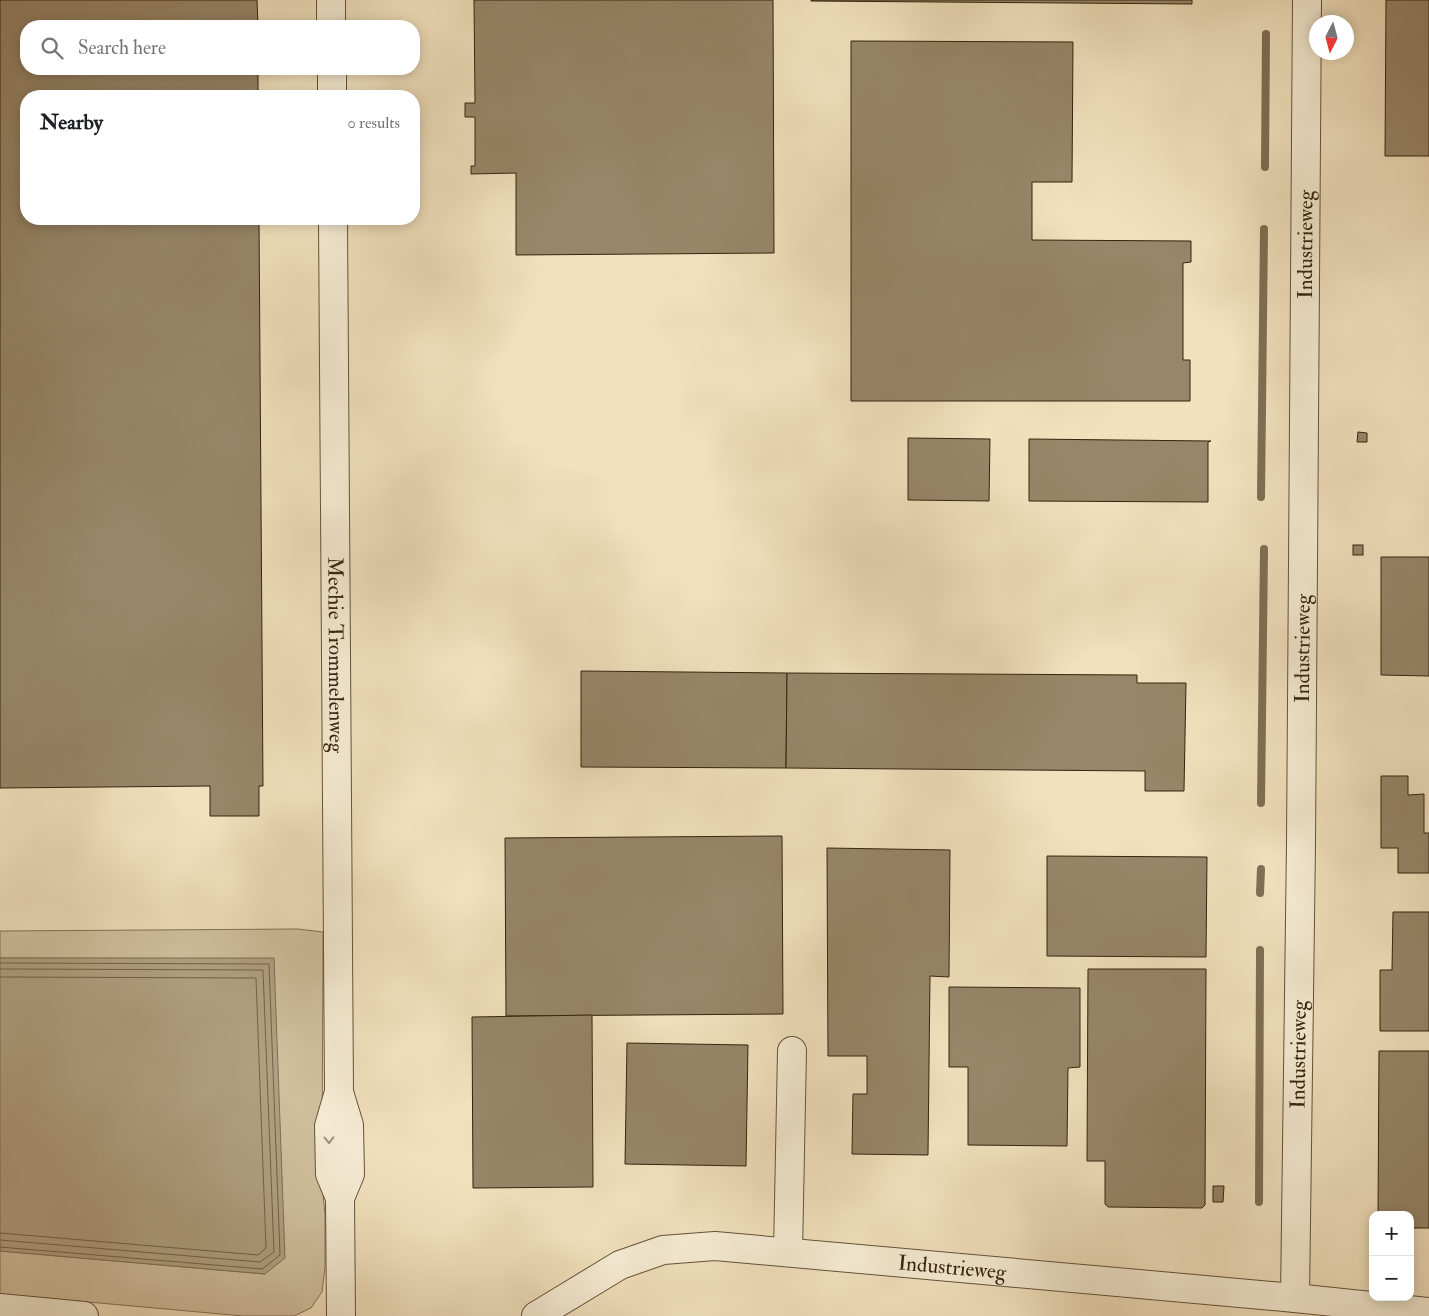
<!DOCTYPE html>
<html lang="en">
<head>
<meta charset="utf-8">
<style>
	:root { --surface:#fff; --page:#f2f2f2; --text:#202124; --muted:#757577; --line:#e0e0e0 }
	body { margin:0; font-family:"IM FELL Double Pica",serif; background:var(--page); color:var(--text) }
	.controls { position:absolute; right:15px; bottom:15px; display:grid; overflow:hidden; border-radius:10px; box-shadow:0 2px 12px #0003 }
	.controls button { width:45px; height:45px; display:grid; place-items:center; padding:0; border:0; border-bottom:1px solid var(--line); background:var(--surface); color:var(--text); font:25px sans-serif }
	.compass { position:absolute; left:1309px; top:15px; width:45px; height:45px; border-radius:50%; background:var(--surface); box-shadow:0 2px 12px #0003; rotate:186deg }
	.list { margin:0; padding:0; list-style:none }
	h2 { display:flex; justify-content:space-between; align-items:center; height:65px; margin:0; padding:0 20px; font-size:21px }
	h2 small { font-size:16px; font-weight:400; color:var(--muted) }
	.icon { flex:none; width:28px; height:28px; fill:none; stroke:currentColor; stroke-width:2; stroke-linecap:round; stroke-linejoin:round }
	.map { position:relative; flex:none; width:1429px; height:1316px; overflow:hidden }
	.search { position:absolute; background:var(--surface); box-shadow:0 2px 12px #0003; left:20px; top:20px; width:400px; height:55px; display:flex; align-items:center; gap:12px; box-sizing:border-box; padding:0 18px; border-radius:20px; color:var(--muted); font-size:19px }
	.panel { position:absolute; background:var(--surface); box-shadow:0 2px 12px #0003; left:20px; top:90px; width:400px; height:135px; border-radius:20px }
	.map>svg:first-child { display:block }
	.green { fill:#d1c19f; stroke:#837257 }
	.water { fill:#b1a182; stroke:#7f6f54 }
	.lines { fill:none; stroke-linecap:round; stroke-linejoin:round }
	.shore { stroke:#736248; stroke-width:1 }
	.stream { stroke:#7f6f54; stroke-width:8 }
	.building { fill:#978669; stroke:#35240f }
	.minor-casing { stroke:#64533a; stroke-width:30 }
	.minor { stroke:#f6ecd4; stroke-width:28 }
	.oneway { stroke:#9f927b }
	.labels { text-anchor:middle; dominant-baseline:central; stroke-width:4; stroke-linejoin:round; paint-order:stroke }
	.street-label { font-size:21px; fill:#35240f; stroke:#f6ecd4 }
</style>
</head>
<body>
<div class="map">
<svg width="1429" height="1316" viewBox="0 0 1429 1316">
	<rect width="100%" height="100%" fill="#f1e1bd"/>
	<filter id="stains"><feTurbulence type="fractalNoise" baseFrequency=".004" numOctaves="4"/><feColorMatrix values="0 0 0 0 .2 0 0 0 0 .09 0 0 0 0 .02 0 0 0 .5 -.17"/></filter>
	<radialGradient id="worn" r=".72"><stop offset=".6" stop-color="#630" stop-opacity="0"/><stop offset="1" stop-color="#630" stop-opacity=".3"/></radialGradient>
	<polygon class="green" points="298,929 323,932 322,1183 325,1215 325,1267 322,1292 311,1308 294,1316 243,1316 0,1294 0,1251 265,1274 274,959 0,958 0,931"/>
	<polygon class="water" points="0,958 274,958 285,1258 265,1274 0,1251"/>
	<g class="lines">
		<g class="shore">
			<polyline points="0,963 269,964 280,1255 262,1269 0,1247"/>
			<polyline points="0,969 263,970 274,1252 260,1262 0,1240"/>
			<polyline points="0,977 256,978 266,1248 258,1255 0,1233"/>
		</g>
		<g class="stream">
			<polyline points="1265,167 1266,34"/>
			<polyline points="1261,497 1264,229"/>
			<polyline points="1261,803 1264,549"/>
			<polyline points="1260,893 1261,869"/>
			<polyline points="1259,1202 1260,950"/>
		</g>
	</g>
	<g class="building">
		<polygon points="0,0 257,0 258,26 26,26 26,69 258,69 258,96 26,96 26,219 259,219 263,786 259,786 259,816 210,816 210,786 0,788"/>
		<polygon points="474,0 773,0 774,253 516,255 516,173 471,174 471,166 475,166 475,117 465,117 465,103 475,103"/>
		<polygon points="811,0 1192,0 1192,4 811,1"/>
		<polygon points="1386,0 1429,0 1429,156 1385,156"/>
		<polygon points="851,41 1073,42 1072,182 1032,182 1032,240 1191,241 1191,262 1183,263 1183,360 1190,360 1190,401 851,401"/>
		<polygon points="1358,432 1367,433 1367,442 1357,442"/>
		<polygon points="908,438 990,439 989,501 908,500"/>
		<polygon points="1029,439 1211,441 1208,442 1208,502 1029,501"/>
		<rect x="1353" y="545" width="10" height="10"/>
		<polygon points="1381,557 1429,557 1429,676 1381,675"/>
		<polygon points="581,671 787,673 786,768 581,767"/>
		<polygon points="787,673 1137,675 1137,683 1186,683 1184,791 1145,791 1145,771 786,768"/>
		<polygon points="1381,776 1408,776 1408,795 1424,794 1424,833 1429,833 1429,873 1398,873 1398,848 1381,848"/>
		<polygon points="782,836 783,1014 506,1016 505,838"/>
		<polygon points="827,848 950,850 949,977 930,976 928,1155 852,1154 853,1094 867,1094 867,1056 828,1056"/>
		<polygon points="1047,856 1207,857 1206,957 1047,956"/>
		<polygon points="1393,912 1429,912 1429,1031 1380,1031 1380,970 1392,970"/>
		<polygon points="1088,969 1206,969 1205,1205 1202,1208 1108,1207 1105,1204 1105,1161 1087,1161"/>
		<polygon points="949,987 1080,988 1080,1067 1068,1068 1067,1146 968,1145 968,1067 949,1067"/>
		<polygon points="592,1015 593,1187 473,1188 472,1017"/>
		<polygon points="627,1043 748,1045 746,1166 625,1164"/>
		<polygon points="1379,1051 1429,1051 1429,1228 1410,1228 1410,1215 1378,1215"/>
		<polygon points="1213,1186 1224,1186 1223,1202 1213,1202"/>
	</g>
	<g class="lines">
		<defs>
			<g id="minor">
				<polyline points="331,0 331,26"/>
				<polyline points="332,69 332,96"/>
				<path id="s1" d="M333,219L339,1092L349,1125L350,1174L340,1198"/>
				<polyline points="339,1092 329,1126 330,1174 340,1198 341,1316"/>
				<polyline points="788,1252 792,1051"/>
				<polyline points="1295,1298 1429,1312"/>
				<polyline points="0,1308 84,1316"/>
				<path id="s2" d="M536,1316L620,1265L663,1250L715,1246L1295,1298L1301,844L1307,0"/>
			</g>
		</defs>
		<use href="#minor" class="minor-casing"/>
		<use href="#minor" class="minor"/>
	</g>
	<defs><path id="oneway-chevron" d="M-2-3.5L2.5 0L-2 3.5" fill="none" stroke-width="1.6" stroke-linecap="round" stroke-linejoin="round" transform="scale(1.25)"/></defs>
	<use class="oneway" href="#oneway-chevron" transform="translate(329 1140) rotate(89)"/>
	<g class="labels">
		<g class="street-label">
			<text stroke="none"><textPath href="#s2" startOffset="1832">Industrieweg</textPath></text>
			<text stroke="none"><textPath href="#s2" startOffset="1428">Industrieweg</textPath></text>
			<text stroke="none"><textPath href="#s1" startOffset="436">Mechie Trommelenweg</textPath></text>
			<text stroke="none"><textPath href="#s2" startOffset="1022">Industrieweg</textPath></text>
			<text stroke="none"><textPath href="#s2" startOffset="434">Industrieweg</textPath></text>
		</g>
	</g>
	<rect width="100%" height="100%" filter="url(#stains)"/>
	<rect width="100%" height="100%" fill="url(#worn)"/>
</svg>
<div class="controls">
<button>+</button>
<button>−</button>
</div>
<svg class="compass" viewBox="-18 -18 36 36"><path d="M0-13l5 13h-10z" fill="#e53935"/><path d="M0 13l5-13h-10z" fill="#757577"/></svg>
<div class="search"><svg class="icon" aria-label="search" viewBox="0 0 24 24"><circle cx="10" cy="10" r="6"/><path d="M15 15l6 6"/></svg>Search here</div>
<section class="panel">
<h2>Nearby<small>0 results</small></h2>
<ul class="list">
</ul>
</section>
</div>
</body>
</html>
